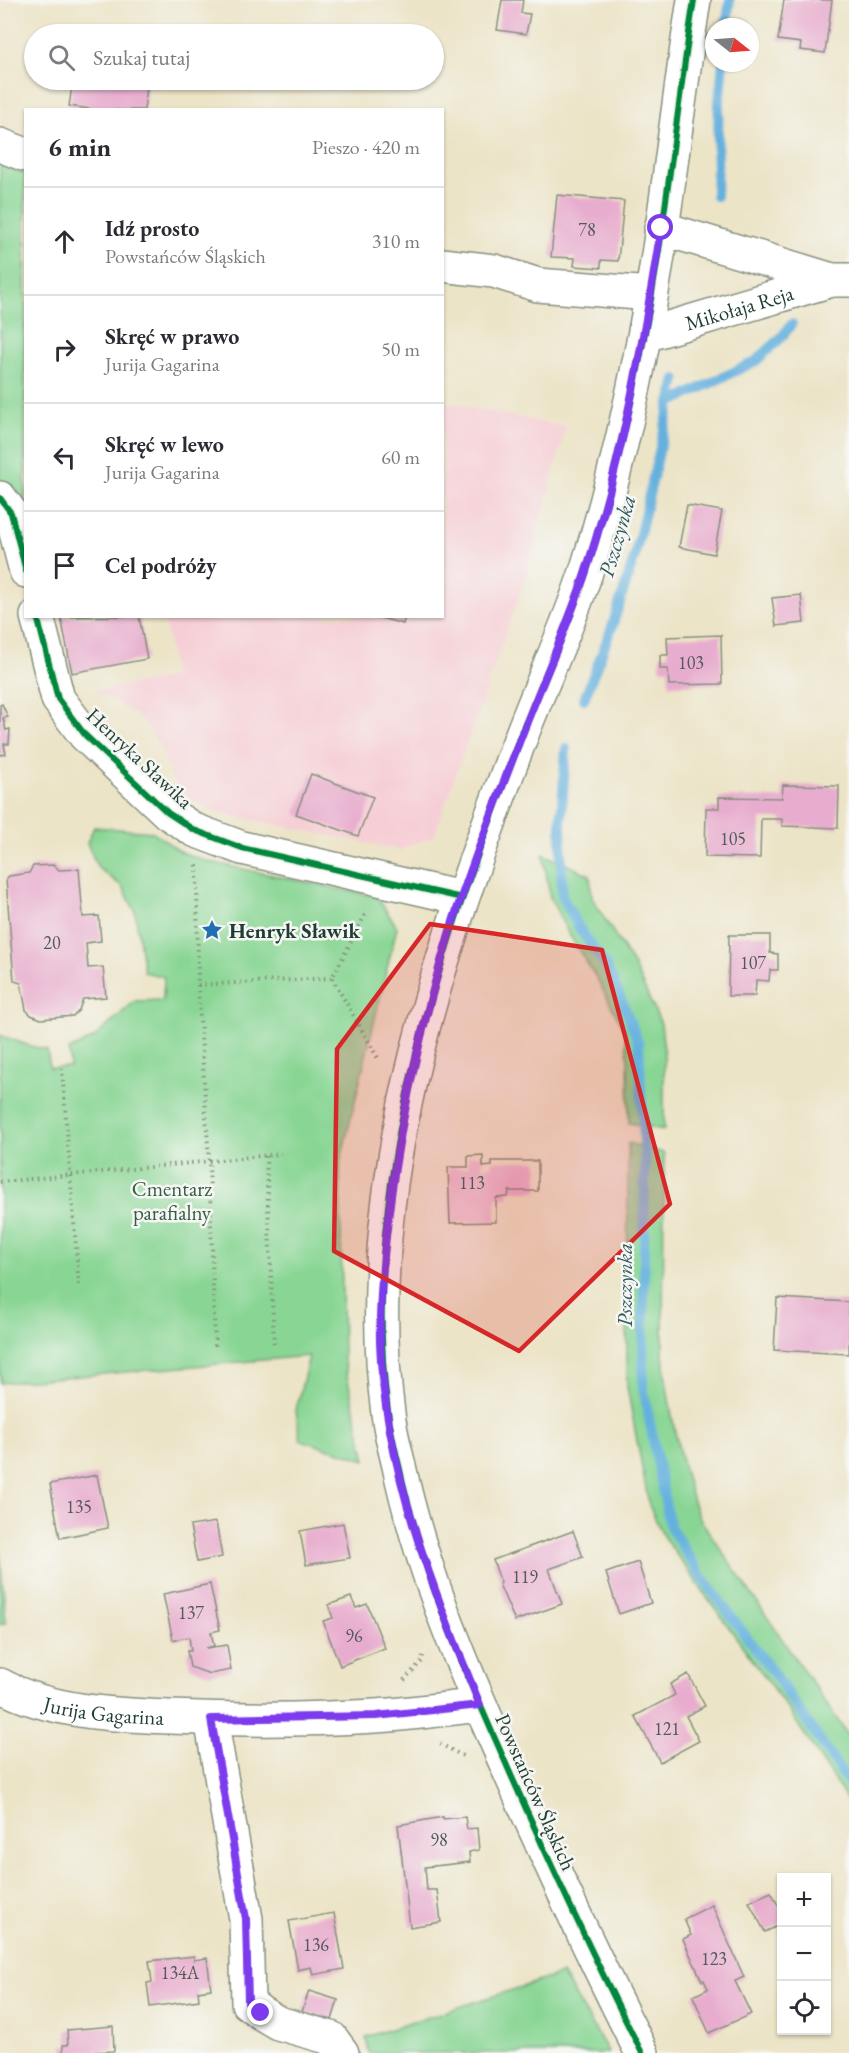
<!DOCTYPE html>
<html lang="pl">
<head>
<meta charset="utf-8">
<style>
	:root { --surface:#fff; --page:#f2f2f3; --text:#2b2b33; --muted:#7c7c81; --line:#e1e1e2 }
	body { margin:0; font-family:"EB Garamond",serif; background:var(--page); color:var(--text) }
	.controls { position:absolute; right:18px; bottom:18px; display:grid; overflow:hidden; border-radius:0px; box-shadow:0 2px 4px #0004 }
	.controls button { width:54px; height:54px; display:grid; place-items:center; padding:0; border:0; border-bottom:2px solid var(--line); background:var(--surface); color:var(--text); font:30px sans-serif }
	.compass { position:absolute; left:705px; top:18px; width:54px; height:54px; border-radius:50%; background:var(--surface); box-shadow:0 2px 4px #0004; rotate:107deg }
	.stop { position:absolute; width:18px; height:18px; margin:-14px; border:4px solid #7c3aed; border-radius:50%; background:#fff }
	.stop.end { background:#7c3aed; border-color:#fff; box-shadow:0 2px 6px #0008 }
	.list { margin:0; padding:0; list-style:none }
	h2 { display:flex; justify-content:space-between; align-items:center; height:78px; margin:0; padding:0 24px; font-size:26px }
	h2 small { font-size:20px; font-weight:400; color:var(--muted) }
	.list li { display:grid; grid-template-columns:39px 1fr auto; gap:18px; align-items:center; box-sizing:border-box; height:108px; padding:0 24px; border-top:2px solid var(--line) }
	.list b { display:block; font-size:22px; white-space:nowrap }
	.list p { margin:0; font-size:20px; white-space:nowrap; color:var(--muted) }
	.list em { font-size:20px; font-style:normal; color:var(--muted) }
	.icon { flex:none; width:33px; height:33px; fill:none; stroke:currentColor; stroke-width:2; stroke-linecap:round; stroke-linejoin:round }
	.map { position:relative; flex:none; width:849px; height:2053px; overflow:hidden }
	.search { position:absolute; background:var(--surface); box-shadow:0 2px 4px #0004; left:24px; top:24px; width:420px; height:66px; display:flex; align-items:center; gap:15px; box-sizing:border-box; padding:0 21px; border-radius:33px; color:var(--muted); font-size:22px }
	.panel { position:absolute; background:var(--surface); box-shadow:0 2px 4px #0004; left:24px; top:108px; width:420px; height:510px; border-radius:0px }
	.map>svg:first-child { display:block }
	.built { fill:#f6cfd6 }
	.green { fill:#89d694; stroke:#548a64; stroke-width:1.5 }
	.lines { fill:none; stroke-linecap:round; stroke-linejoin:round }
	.stream { stroke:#65b1de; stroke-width:10 }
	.building { fill:#e8adce }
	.minor-casing { stroke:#86907e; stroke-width:36 }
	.path { stroke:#86907e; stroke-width:4; stroke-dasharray:1.5 4.5; stroke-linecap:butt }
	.minor { stroke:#fff; stroke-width:33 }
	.cycleway-casing { stroke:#f6f6f2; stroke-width:10 }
	.cycleway { stroke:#00873e; stroke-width:6 }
	.route { stroke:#7c3aed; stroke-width:8 }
	.marked { fill:#d62828; fill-opacity:0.2; stroke:#d62828; stroke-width:4.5; stroke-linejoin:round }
	.labels { text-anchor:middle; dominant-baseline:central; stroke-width:5; stroke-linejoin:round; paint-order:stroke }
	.number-label { font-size:18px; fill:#51595a }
	.street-label { font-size:21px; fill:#1f3d34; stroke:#f6f6f2 }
	.poi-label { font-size:21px; font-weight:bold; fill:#1f3d34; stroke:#f6f6f2; text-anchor:start }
	.park-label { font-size:21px; fill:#345c47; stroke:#f6f6f2 }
	.water-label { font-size:22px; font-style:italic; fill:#305a5e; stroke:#f6f6f2 }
</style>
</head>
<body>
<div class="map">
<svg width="849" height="2053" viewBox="0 0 849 2053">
	<rect width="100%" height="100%" fill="#f6f6f2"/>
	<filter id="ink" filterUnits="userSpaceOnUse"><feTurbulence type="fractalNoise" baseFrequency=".0167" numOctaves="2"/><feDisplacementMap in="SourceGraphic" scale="12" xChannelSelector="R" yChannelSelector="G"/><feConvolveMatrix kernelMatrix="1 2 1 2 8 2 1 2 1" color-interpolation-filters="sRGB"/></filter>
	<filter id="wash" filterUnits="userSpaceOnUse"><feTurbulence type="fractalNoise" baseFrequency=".008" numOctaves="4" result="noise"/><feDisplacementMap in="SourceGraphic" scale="24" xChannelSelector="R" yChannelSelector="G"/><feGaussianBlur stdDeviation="1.35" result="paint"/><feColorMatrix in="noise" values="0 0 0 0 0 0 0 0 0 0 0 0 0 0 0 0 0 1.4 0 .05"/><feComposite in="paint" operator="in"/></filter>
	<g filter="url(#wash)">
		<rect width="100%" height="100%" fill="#ece4c7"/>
		<polygon class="built" points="443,402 566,427 527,573 434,836 400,850 220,813 198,804 180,789 172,778 160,747 147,725 135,714 115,701 93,692 174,677 164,617 442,616"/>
		<g class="green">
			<polygon points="0,163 25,174 25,511 0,485"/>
			<polygon points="94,827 153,832 181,852 209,862 377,897 397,927 340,1163 343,1358 366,1460 300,1440 296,1410 309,1356 0,1383 0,1035 27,1045 47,1050 50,1068 70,1067 69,1050 94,1038 135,1001 163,1000 164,977 144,972 135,911 123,887 98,868 87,843"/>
			<polygon points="543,854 590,875 592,898 634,966 661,1024 664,1051 664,1130 629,1123 628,1060 625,1032 597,979 567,931 550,897"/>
			<path d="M628,1143L664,1153L663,1354C668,1406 681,1467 698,1516L849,1737V1803L790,1712L663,1536L649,1505L627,1387Z"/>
			<polygon points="0,1552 6,1622 0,1625"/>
			<polygon points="562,1974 609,2053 369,2053 366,2037"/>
		</g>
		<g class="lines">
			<g class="stream">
				<polyline points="726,27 730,0"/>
				<polyline points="716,196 719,102 723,63"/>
				<polyline points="670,403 756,361 779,340 792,324"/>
				<polyline points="584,699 612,627 635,555 676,379"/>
				<polyline points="566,748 561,821 562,896 579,928 606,966 624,1006 639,1044 645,1165 643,1387 670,1527 701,1576 775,1675 849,1783"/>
			</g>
		</g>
		<g id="blocks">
			<g class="building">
				<polygon points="502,0 523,0 521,13 530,14 526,34 497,30"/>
				<polygon points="784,0 832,0 825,53 800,50 801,43 778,40"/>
				<polygon points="73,80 148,80 144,110 97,110 69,106"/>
				<polygon points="557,195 624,201 618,261 601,260 601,268 574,266 575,258 551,257"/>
				<polygon points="687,505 722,511 714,554 679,547"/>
				<polygon points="801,595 804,623 776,626 772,598"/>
				<polygon points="139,616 147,659 72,673 61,617"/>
				<polygon points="374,616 405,616 403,624"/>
				<polygon points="721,635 722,684 669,685 668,669 660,669 660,655 668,655 667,637"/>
				<polygon points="2,704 8,717 3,718 6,730 10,729 9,744 4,744 6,754 0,755 0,705"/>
				<polygon points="311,774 373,797 358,836 296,814"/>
				<polygon points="783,785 839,786 838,828 782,826 782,819 761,819 760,858 705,857 706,808 719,808 719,797 782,798"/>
				<polygon points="54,865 59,870 79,869 83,917 99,916 101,941 86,943 88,968 103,967 106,997 83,999 79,1010 73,1016 41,1019 31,1015 26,1010 21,983 14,981 6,879 9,876 29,873 33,866"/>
				<polygon points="729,935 770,935 770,953 778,954 778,970 770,970 769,981 756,980 755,996 728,996"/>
				<polygon points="483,1155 483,1167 492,1166 492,1161 538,1161 538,1191 509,1191 508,1197 496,1198 496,1222 450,1223 448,1167 468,1167 468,1156"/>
				<polygon points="777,1298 849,1302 849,1354 774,1350"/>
				<polygon points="97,1475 108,1528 60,1538 50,1484"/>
				<polygon points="216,1522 222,1557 197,1562 190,1526"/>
				<polygon points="343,1523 350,1558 306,1565 300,1531"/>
				<polygon points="573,1531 583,1557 549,1569 562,1604 515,1621 499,1584 501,1583 493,1560"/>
				<polygon points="638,1562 651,1603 619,1614 606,1573"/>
				<polygon points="210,1584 220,1630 211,1632 214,1646 206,1648 227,1645 231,1670 210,1674 190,1667 187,1651 191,1651 189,1637 173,1640 163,1594"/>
				<polygon points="351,1597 356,1608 367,1604 385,1648 340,1666 323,1621 333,1618 328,1605"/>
				<polygon points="688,1674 705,1706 686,1716 699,1741 660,1762 635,1716 675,1695 670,1684"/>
				<polygon points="443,1817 443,1819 465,1817 467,1829 477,1828 479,1850 469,1852 470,1862 425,1867 427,1890 437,1890 441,1922 410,1927 398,1825"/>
				<polygon points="771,1892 782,1913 782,1924 765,1932 749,1902"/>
				<polygon points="712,1905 744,1977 735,1981 751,2014 709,2033 693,1996 708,1989 704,1980 702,1981 683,1939 691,1935 684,1919"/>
				<polygon points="334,1913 344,1969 313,1975 311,1967 298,1970 289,1921"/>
				<polygon points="194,1956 194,1960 207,1958 211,1989 198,1991 199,2000 150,2007 147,1983 152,1982 149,1961"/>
				<polygon points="309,1991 338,2000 332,2020 302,2012"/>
				<polygon points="113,2026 114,2051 63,2053 63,2045 68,2045 67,2030"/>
			</g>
		</g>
	</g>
	<g filter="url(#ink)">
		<use href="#blocks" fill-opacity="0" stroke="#86907e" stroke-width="1.5"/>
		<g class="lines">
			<defs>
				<g id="minor">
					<polyline points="0,145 26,155"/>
					<polyline points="661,228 832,280"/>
					<polyline points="442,265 494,271 538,285 651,294"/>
					<path id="s1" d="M645,335L832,280H849"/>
					<polyline points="0,498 11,513 26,571"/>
					<polyline points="37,616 58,699 85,735 168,813 194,830 242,848 462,898"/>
					<path id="s2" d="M0,1685C48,1712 115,1715 169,1717C237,1720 307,1720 375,1716C410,1714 445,1709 480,1705"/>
					<polyline points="211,1719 246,1919 248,2003 261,2013 278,2023 331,2038 342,2053"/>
					<path d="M642,2053C591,1953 545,1853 500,1750C459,1658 420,1564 399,1466C395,1449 390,1431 388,1413C358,1190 437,959 515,753C537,692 566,633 586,572C610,496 628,419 643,342C665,229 676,114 694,0"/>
				</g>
			</defs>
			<use href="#minor" class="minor-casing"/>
			<g class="path">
				<polyline points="197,865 198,985 209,1161 215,1348"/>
				<polyline points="332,978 379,1060"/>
				<polyline points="198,985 332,978 367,911"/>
				<polyline points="62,1068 79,1286"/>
				<polyline points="266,1156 274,1344"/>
				<polyline points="0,1182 281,1154"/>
				<polyline points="404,1680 422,1661 423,1656"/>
				<polyline points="440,1744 465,1757"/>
			</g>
			<use href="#minor" class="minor"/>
			<defs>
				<g id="cycleway">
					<polyline points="0,498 11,513 26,571"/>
					<polyline points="37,616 58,699 85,735 168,813 194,830 242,848 462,898"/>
					<path d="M642,2053C591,1953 545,1853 500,1750C459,1658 420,1564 399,1466C395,1449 390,1431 388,1413C358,1190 437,959 515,753C537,692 566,633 586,572C610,496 628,419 643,342C665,229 676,114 694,0"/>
				</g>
			</defs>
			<use href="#cycleway" class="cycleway-casing"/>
			<use href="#cycleway" class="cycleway"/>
		</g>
	</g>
	<g class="lines" filter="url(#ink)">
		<path class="route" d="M261,2013L248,2002L246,1919L211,1719L376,1716L480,1705C433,1589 385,1470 380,1343C379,1302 383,1260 388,1220C399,1123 421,1027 449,934C468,873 492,813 515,753C537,693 565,634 585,574C622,461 643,345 661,228"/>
	</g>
	<path class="marked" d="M430,924L602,950L670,1204L519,1351L334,1251L337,1049Z"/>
	<defs>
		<symbol id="sight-bare" viewBox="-9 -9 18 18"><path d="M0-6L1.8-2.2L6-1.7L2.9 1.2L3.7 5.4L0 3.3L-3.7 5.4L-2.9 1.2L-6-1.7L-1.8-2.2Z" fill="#1f6fb2" stroke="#f6f6f2" stroke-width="2.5" paint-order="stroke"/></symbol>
	</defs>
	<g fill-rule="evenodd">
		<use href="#sight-bare" x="197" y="915" width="30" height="30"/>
	</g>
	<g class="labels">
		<g class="number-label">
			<text x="587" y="229">78</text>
			<text x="691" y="662">103</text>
			<text x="733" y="838">105</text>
			<text x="52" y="942">20</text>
			<text x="753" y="962">107</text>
			<text x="472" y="1182">113</text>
			<text x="79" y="1506">135</text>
			<text x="525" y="1576">119</text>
			<text x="191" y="1612">137</text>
			<text x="354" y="1635">96</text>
			<text x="667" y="1728">121</text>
			<text x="439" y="1839">98</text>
			<text x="316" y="1944">136</text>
			<text x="714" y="1958">123</text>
			<text x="180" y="1972">134A</text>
		</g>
		<g class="street-label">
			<text stroke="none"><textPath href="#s1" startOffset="98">Mikołaja Reja</textPath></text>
			<text transform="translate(140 758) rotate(43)">Henryka Sławika</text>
			<text stroke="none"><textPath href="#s2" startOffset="108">Jurija Gagarina</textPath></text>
			<text transform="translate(536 1792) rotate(66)">Powstańców Śląskich</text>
		</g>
		<g class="poi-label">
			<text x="229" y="930">Henryk Sławik</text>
		</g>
		<g class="park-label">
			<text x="172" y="1188">Cmentarz<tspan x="172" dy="24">parafialny</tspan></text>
		</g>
		<g class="water-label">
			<text transform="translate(617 536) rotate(-74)">Pszczynka</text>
			<text transform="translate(624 1285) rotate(-90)">Pszczynka</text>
		</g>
	</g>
</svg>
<div class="controls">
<button>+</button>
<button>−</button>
<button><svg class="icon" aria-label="locate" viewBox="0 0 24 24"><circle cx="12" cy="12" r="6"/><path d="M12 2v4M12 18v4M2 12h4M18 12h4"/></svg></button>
</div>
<svg class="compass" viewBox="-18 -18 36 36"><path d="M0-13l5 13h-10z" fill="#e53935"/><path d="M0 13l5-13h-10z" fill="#7c7c81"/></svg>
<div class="stop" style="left:661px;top:228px"></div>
<div class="stop end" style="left:261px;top:2013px"></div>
<div class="search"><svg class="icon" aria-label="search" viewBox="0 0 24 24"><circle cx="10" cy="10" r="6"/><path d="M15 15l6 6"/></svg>Szukaj tutaj</div>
<section class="panel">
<h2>6 min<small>Pieszo · 420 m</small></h2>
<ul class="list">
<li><svg class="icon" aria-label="ahead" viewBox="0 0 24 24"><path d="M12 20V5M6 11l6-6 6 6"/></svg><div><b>Idź prosto</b><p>Powstańców Śląskich</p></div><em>310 m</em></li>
<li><svg class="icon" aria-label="right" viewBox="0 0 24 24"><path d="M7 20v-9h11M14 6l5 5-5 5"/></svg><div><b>Skręć w prawo</b><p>Jurija Gagarina</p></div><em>50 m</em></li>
<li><svg class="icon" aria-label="left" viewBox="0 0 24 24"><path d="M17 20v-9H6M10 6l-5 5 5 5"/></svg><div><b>Skręć w lewo</b><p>Jurija Gagarina</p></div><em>60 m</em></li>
<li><svg class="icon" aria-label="arrive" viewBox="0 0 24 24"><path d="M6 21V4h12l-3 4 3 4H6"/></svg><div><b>Cel podróży</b></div></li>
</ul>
</section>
</div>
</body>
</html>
